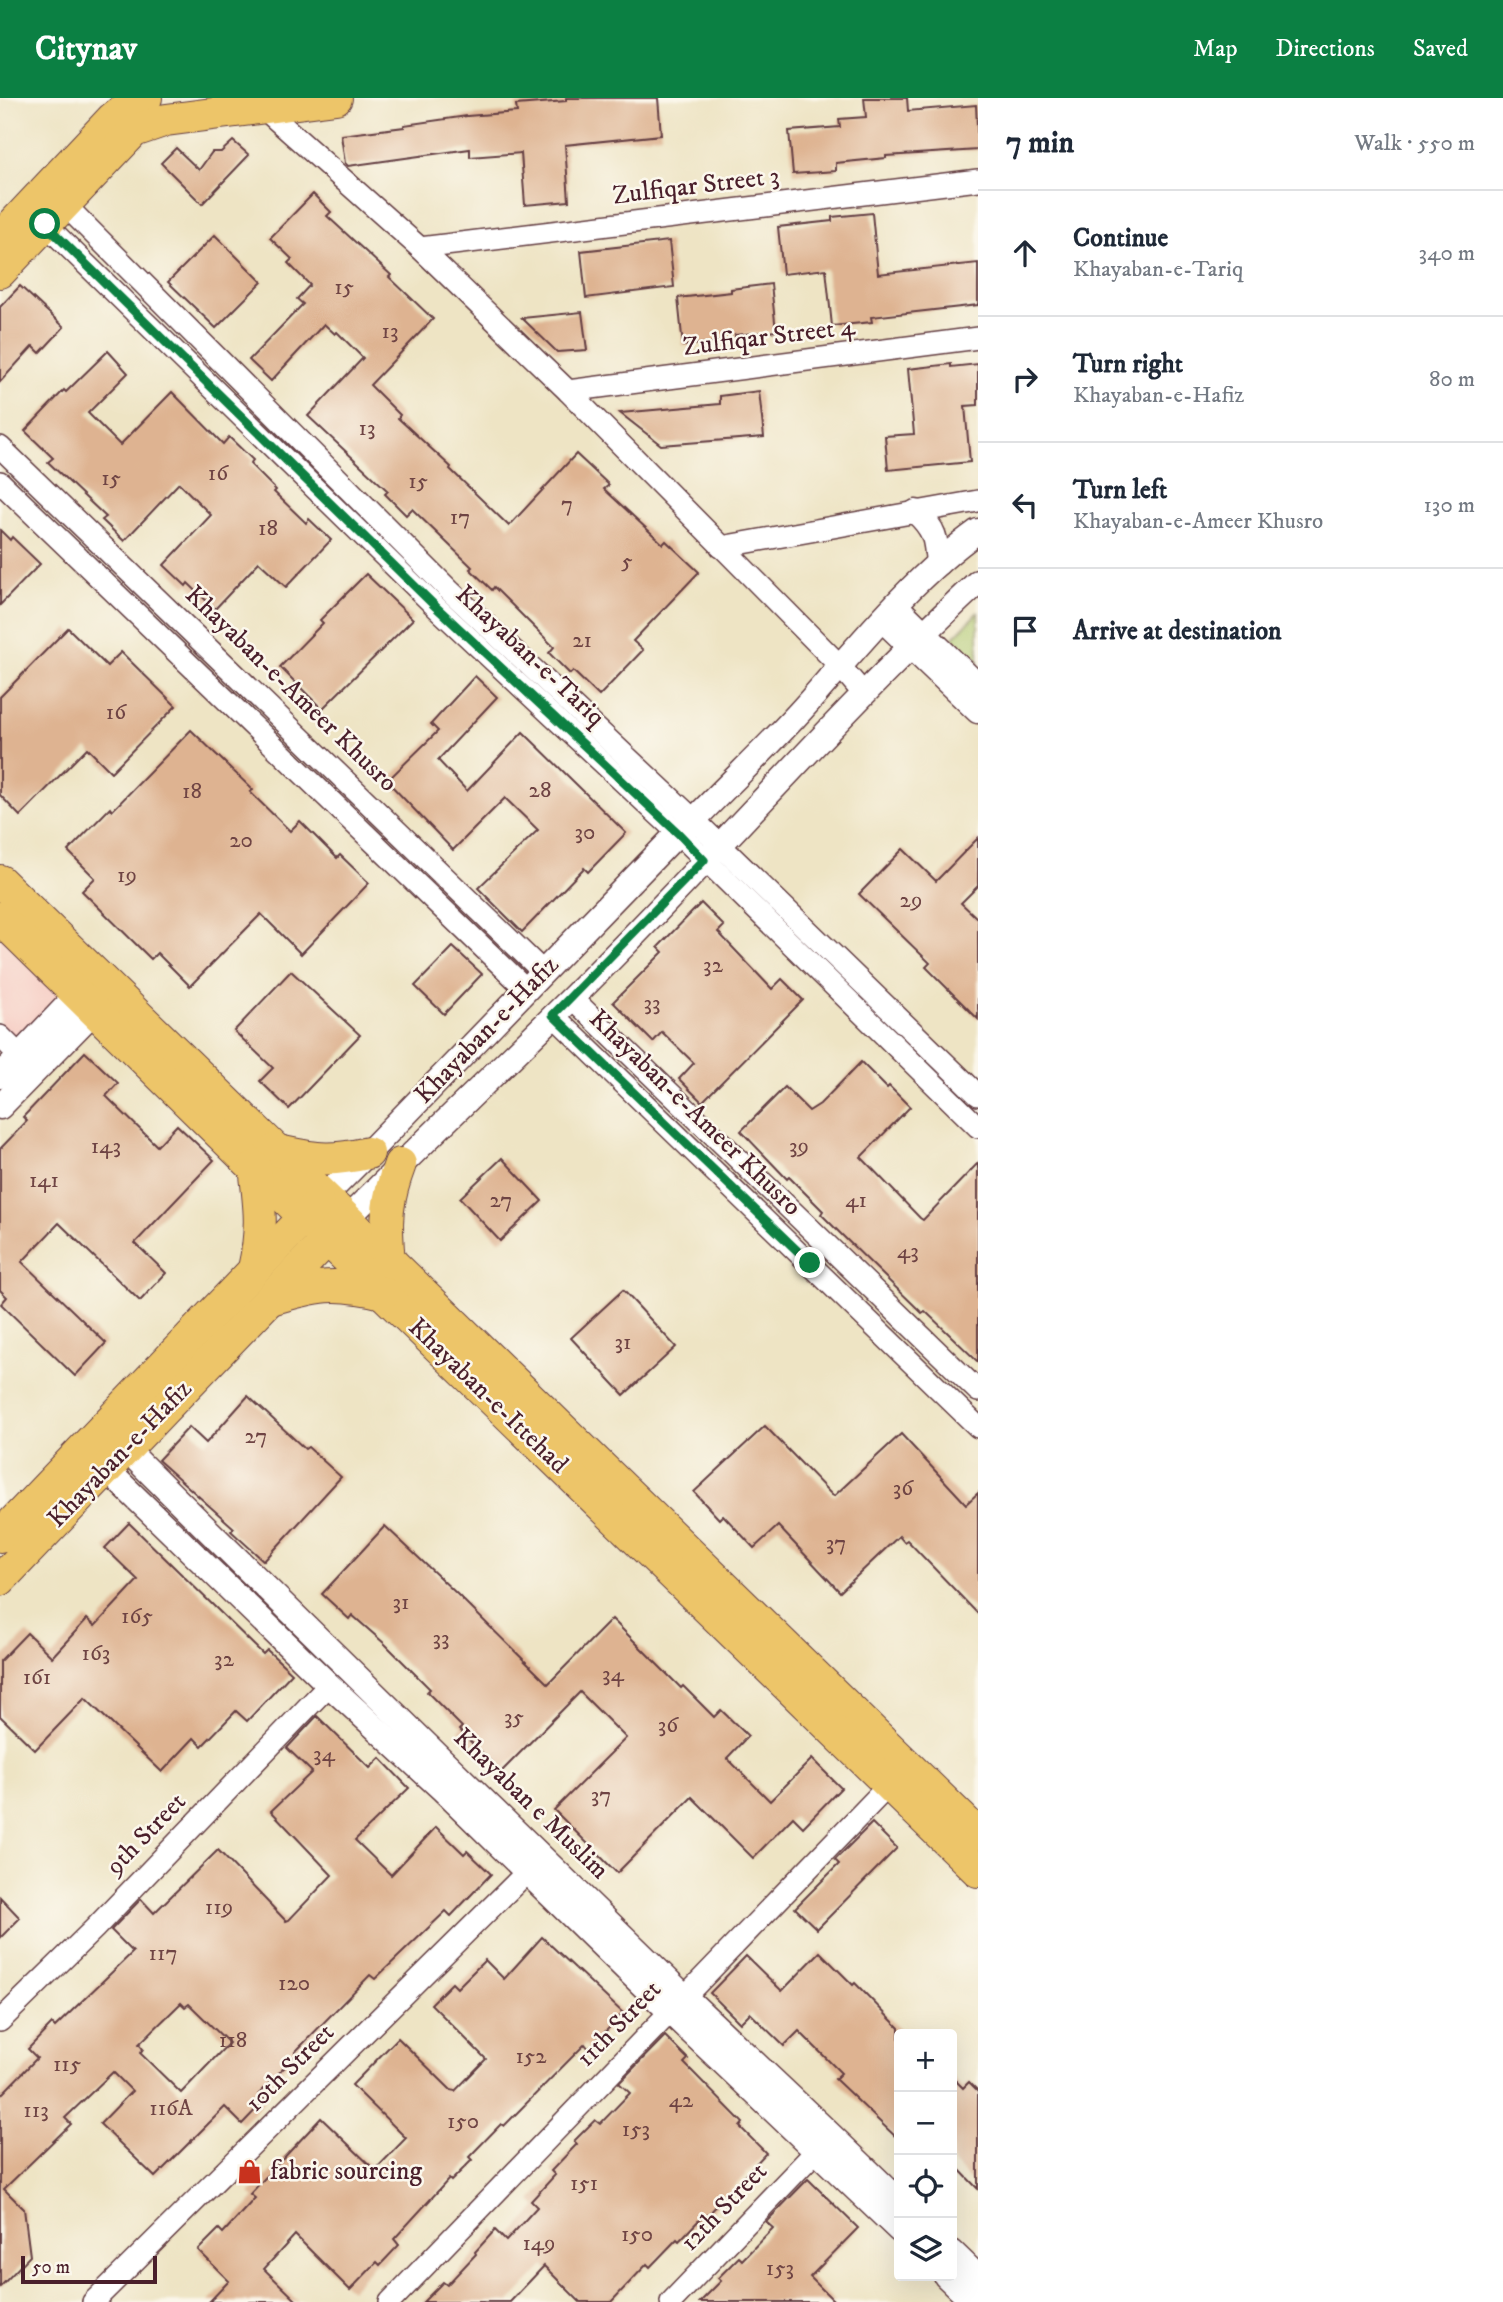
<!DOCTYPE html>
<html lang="en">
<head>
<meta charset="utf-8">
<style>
	:root { --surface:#fff; --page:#f2f2f3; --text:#1f2937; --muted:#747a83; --line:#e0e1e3; --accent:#0b8043 }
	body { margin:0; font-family:"IM FELL DW Pica",serif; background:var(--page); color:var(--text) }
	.controls { position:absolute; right:21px; bottom:21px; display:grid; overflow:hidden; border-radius:7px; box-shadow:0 7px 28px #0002 }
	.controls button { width:63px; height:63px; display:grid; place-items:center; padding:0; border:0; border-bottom:2px solid var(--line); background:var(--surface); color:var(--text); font:35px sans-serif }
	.scale { position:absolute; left:21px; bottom:18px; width:136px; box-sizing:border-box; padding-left:7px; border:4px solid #4a1f2b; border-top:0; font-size:19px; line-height:24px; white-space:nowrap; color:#4a1f2b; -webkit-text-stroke:5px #fbf7ec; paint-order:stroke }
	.stop { position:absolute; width:21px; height:21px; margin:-16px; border:5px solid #0b8043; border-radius:50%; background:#fff }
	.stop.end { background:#0b8043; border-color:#fff; box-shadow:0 2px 7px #0008 }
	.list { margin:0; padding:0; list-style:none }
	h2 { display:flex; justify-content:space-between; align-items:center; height:91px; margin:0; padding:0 28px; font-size:30px }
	h2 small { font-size:23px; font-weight:400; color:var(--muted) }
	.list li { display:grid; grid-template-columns:46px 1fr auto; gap:21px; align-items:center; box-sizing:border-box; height:126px; padding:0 28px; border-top:2px solid var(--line) }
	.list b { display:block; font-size:26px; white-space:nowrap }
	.list p { margin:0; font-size:23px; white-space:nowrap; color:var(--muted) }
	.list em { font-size:23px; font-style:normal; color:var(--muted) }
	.icon { flex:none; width:38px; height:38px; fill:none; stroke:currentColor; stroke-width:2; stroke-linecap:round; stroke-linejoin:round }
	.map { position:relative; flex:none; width:978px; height:2204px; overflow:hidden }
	header { display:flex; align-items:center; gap:42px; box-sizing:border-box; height:98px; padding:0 35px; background:var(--accent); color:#fff }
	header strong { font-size:33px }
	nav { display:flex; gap:38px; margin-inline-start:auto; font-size:24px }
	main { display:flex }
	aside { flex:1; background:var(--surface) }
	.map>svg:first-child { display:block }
	.built { fill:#f7d1c8 }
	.green { fill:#adc66b; stroke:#7c724b; stroke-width:2 }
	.building { fill:#deb391; fill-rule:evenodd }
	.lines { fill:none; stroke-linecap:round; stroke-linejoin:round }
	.minor-casing { stroke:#633d42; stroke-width:24 }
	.tertiary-casing { stroke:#633d42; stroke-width:27 }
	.primary-casing { stroke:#633d42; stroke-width:34 }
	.minor { stroke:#fff; stroke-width:21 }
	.tertiary { stroke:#fff; stroke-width:24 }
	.primary { stroke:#edc569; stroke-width:32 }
	.route { stroke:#0b8043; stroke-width:9 }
	.labels { text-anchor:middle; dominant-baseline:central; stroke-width:5; stroke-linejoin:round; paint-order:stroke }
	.number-label { font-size:23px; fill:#6f4444 }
	.street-label { font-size:26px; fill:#4a1f2b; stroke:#fbf7ec }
	.poi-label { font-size:26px; fill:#4a1f2b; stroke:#fbf7ec; text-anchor:start }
</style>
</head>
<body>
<header>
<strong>Citynav</strong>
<nav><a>Map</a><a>Directions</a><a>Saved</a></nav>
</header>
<main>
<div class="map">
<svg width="978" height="2204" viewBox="0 0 978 2204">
	<rect width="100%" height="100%" fill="#fbf7ec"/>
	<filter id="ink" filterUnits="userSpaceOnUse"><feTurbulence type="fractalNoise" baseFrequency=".0143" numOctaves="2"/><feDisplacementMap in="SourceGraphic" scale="14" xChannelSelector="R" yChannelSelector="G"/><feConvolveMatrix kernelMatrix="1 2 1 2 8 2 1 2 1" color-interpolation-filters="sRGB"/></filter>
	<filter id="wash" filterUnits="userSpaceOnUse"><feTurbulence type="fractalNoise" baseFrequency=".00686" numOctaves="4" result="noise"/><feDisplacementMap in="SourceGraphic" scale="28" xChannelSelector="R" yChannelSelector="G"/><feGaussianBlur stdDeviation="1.57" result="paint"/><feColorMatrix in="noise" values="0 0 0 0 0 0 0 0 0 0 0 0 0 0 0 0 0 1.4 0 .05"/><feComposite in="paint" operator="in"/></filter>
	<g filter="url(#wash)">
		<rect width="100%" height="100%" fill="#eee4c4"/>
		<polygon class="built" points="0,836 65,898 0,966"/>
		<polygon class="green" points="978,514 978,566 952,541"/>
		<g id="blocks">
			<g class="building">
				<polygon points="566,0 658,0 661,37 565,47 569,103 525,107 521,55 470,59 470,51 348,68 345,65 341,37 404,29 404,27 467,18 517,14 516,7 566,3"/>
				<polygon points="864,0 907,0 908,13 976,7 978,52 886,58 886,60 836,65 836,73 793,76 789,33 840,29 839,21 866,19"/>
				<polygon points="233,43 249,57 202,106 161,65 176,50 199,72 212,54 221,54"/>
				<polygon points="313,96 331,114 327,118 391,177 389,179 433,221 370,287 400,317 398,320 451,369 450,371 509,428 576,356 609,387 604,391 663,446 666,443 699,474 633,543 643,552 599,598 573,573 570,576 549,555 554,549 494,489 492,492 470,471 472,469 412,411 406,417 385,396 388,393 308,318 363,260 337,234 335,236 324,226 271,283 249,262 303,206 297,201 310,187 288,165 292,161 270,140"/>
				<polygon points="872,115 878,176 978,165 978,207 871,219 872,224 832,228 826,171 783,176 778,129 832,123 832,119"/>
				<polygon points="215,137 262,184 216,230 168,184"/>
				<polygon points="669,143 674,189 586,200 581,153"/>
				<polygon points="771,186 776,233 735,237 735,242 683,248 678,200 731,194 731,191"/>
				<polygon points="20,188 64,229 40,255 33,248 0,284 0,209"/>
				<polygon points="582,214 587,252 557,254 522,220"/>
				<polygon points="108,253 128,275 88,315 120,347 172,294 223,346 229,339 253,362 250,366 276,392 274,394 306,425 309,421 331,442 286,489 259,464 215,511 188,485 186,488 164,467 211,417 179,385 124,443 102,422 106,419 48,364 53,360 25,333 64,292 66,294"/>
				<polygon points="951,266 951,269 978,266 978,307 965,308 970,364 888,372 885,338 914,336 908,271"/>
				<polygon points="759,293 764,339 661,347 620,315 720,306 720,298"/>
				<polygon points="0,432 10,442 12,439 40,466 0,507"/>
				<polygon points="366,476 413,521 322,611 280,569 323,525 320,522"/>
				<polygon points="68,530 107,568 121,554 176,608 111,674 87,650 20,718 0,697 0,599"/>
				<polygon points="475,578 497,599 438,662 467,693 523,634 626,735 588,774 584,770 522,834 478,790 538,732 505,700 453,752 387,683 438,633 431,626"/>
				<polygon points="191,632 253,692 250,694 290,733 300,723 337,760 340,757 369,785 301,856 261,816 190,888 157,855 151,861 82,793 95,780 68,753 110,710 112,713"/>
				<polygon points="978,740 978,788 961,805 978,821 978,921 926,869 930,865 859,796 903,751 936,783"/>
				<polygon points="701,805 724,828 718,834 772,891 782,881 803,902 702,1004 679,981 694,965 662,934 653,944 613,904 663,854 658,849"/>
				<polygon points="453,849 482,876 444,916 415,888"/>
				<polygon points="291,873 360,937 289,1011 260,983 273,970 234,933"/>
				<polygon points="85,954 118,985 106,998 157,1048 177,1027 214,1062 135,1145 166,1175 140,1203 59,1125 22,1164 106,1245 75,1278 1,1206 7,1199 0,1192 0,1051 27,1023 23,1019"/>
				<polygon points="861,964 887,990 889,988 910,1009 861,1059 920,1120 923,1122 978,1065 978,1264 925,1213 922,1215 842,1137 821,1116 823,1113 789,1079 787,1081 741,1033 785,989 809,1013 820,1006"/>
				<polygon points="502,1060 542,1103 500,1143 460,1100"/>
				<polygon points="623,1192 676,1249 624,1297 571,1240"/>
				<polygon points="248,1298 305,1351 308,1349 341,1379 264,1463 231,1433 234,1430 158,1362 189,1329 206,1345"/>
				<polygon points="765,1328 832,1397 834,1398 901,1336 966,1406 978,1395 978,1516 907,1442 904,1444 899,1438 840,1494 778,1428 754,1450 723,1417 719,1421 694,1394"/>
				<polygon points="129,1425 263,1556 267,1552 292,1575 247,1623 236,1613 202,1648 194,1640 162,1674 85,1600 35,1652 0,1618 0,1563 27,1535 52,1559 87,1521 95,1528 138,1482 105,1450"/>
				<polygon points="385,1428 456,1495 548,1586 612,1521 681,1590 683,1588 714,1619 721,1612 748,1638 727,1660 770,1703 812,1661 841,1690 803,1729 793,1719 753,1760 692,1699 617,1775 554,1712 626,1640 580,1594 501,1674 459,1632 462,1629 427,1594 430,1591 385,1546 352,1517 349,1521 322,1496"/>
				<path d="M317,1618L370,1670L380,1660L409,1690L355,1742L391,1777L436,1729L464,1756L467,1753L491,1776L451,1818L446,1813L375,1881L370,1877L295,1954L297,1956L259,1996L265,2002L242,2026L225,2009L155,2079L100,2026L132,1993L113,1974L65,2020L71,2026L4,2091L24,2111L30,2158L0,2189V1998L37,1960L28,1951L52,1926L55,1929L133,1854L111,1832L141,1801L154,1815L218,1752L286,1823L289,1822L332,1777L271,1713L312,1674L287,1650ZM181,1905L185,1909L189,1906L229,1945L181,1995L140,1955L143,1951L139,1946Z"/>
				<polygon points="872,1725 897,1750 817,1831 795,1810 839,1766 835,1762"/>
				<polygon points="0,1799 20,1820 0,1840"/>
				<polygon points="542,1839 623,1915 589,1951 585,1946 504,2028 501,2026 469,2059 472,2062 451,2083 449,2081 394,2141 399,2147 380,2167 377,2164 350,2192 295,2137 264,2171 298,2204 209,2204 229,2183 198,2152 219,2131 223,2135 255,2100 250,2096 321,2020 375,2072 406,2040 352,1987 398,1940 451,1992 455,1993 486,1961 431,1906 452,1885 457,1890 485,1862 504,1881"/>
				<polygon points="820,1854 853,1887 855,1885 899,1930 899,2042 835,1981 841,1975 799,1933 784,1948 750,1915 740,1925 710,1895 746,1858 782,1893"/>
				<polygon points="665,1938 688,1961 684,1965 743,2025 740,2029 766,2055 706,2119 704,2117 679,2143 677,2141 650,2169 647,2166 611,2204 580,2204 544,2168 510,2204 423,2204 443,2184 447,2187 476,2156 475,2154 495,2132 506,2143 537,2109 531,2103 555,2077 551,2073 577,2046 574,2043 595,2022 600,2026 630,1995 619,1985"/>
				<polygon points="952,1979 963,1990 969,1984 978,1993 978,2091 952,2064"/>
				<polygon points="808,2081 858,2130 810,2179 835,2204 700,2204 721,2183 718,2180 739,2159 742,2162 773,2130 766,2124"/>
			</g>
		</g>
	</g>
	<g filter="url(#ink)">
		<use href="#blocks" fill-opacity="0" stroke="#633d42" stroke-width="2"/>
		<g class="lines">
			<defs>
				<g id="minor">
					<polyline points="262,9 420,150 568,293 840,568 863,595"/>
					<polyline points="64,106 450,493 694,722 978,997"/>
					<polyline points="45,126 436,509 678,735 978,1029"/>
					<polyline points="420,150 978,82"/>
					<polyline points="568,293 978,240"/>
					<polyline points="0,349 543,874"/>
					<polyline points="0,384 526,891"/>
					<polyline points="721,449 978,403"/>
					<polyline points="572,900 978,1293"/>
					<polyline points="553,917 978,1329"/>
					<polyline points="0,938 20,958"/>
					<polyline points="0,1923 95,1830 329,1587"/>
					<polyline points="93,2204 526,1775"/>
					<polyline points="390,2204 889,1687"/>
					<polyline points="671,2204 817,2052"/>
				</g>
				<g id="tertiary">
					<path d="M916,414C935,431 936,441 938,465"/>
					<polyline points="896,508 978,588"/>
					<polyline points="883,522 978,613"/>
					<polyline points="0,978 78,896"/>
					<polyline points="0,1009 95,912"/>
					<path d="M324,1099L368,1055L678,735L694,722C733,681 776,642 813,599C864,541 915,478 978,433"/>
					<path d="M346,1122C420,1047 497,974 572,900C710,764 836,616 978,484"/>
					<path d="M125,1350C310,1534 497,1715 683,1897C755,1966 828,2033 899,2103"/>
					<polyline points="105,1370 329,1587 443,1692 670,1914 899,2132"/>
					<polyline points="952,2154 978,2179"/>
					<polyline points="946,2178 973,2204"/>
				</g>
				<g id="primary">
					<polyline points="0,140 113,20 130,6 146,0"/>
					<polyline points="0,174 134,33 166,22 336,0"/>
					<polyline points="0,783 978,1736"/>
					<polyline points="0,820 327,1141 978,1773"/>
					<path d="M275,1052C314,1061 328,1064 368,1055"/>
					<path d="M389,1163C385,1124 386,1103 400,1066"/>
					<path d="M254,1171C263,1132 260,1109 255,1069"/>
					<path d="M271,1201C317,1187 336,1183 383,1195"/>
					<polyline points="0,1438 318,1105"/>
					<polyline points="0,1482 340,1128"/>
				</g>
			</defs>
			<use href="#minor" class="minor-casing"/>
			<use href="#tertiary" class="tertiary-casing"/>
			<use href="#primary" class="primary-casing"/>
			<use href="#minor" class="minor"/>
			<use href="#tertiary" class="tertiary"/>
			<use href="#primary" class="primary"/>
		</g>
	</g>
	<g class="lines" filter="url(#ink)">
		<polyline class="route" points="45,126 436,509 678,735 704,762 553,917 810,1165"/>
	</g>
	<defs>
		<symbol id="shop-bare" viewBox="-9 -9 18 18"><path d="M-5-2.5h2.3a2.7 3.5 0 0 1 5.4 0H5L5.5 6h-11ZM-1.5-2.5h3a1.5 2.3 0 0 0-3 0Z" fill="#c8321e" stroke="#fbf7ec" stroke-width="2.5" paint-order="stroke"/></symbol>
	</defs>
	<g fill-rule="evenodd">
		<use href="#shop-bare" x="232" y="2056" width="35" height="35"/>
	</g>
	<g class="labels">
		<g class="number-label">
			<text x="344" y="189">15</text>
			<text x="390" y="233">13</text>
			<text x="367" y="330">13</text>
			<text x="218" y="375">16</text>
			<text x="111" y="380">15</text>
			<text x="418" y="383">15</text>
			<text x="567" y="406">7</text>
			<text x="460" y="419">17</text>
			<text x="268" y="430">18</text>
			<text x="627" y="463">5</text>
			<text x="582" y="542">21</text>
			<text x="116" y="614">16</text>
			<text x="540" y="692">28</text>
			<text x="192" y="693">18</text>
			<text x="585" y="734">30</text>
			<text x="241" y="742">20</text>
			<text x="127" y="777">19</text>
			<text x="911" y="802">29</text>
			<text x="713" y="867">32</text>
			<text x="652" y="905">33</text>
			<text x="106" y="1048">143</text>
			<text x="799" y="1048">39</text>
			<text x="44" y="1082">141</text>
			<text x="501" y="1102">27</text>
			<text x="856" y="1102">41</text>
			<text x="908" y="1153">43</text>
			<text x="623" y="1244">31</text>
			<text x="256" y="1338">27</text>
			<text x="903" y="1390">36</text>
			<text x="836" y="1445">37</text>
			<text x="401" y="1504">31</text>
			<text x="137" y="1518">165</text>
			<text x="441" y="1540">33</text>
			<text x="96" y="1555">163</text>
			<text x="224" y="1561">32</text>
			<text x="613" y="1576">34</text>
			<text x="37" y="1579">161</text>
			<text x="514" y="1619">35</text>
			<text x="668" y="1627">36</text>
			<text x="324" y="1656">34</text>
			<text x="601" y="1697">37</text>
			<text x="219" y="1809">119</text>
			<text x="163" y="1855">117</text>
			<text x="294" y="1885">120</text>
			<text x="233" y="1942">118</text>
			<text x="531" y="1958">152</text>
			<text x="67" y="1966">115</text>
			<text x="681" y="2002">42</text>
			<text x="171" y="2010">116A</text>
			<text x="36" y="2012">113</text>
			<text x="463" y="2023">150</text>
			<text x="636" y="2031">153</text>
			<text x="584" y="2085">151</text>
			<text x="637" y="2136">150</text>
			<text x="539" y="2145">149</text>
			<text x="780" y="2170">153</text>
		</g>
		<g class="street-label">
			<text transform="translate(696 88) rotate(-7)">Zulfiqar Street 3</text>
			<text transform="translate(769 239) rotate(-7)">Zulfiqar Street 4</text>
			<text transform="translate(530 558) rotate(43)">Khayaban-e-Tariq</text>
			<text transform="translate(291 591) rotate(44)">Khayaban-e-Ameer Khusro</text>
			<text transform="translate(487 932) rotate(-46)">Khayaban-e-Hafiz</text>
			<text transform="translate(695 1015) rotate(44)">Khayaban-e-Ameer Khusro</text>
			<text transform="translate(488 1298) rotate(44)">Khayaban-e-Ittehad</text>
			<text transform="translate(120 1356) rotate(-46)">Khayaban-e-Hafiz</text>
			<text transform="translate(531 1706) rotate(44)">Khayaban e Muslim</text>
			<text transform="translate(146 1736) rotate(-46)">9th Street</text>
			<text transform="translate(619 1926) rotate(-46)">11th Street</text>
			<text transform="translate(290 1970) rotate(-45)">10th Street</text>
			<text transform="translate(724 2109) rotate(-46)">12th Street</text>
		</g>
		<g class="poi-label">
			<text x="270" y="2073">fabric sourcing</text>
		</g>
	</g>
</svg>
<div class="controls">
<button>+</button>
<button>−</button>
<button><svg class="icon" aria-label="locate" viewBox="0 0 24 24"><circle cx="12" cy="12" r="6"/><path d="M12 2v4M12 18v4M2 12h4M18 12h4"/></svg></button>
<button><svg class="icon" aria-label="layers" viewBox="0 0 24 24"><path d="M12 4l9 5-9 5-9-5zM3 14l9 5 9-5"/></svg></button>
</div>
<div class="scale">50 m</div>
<div class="stop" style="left:45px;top:126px"></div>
<div class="stop end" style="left:810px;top:1165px"></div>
</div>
<aside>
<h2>7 min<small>Walk · 550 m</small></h2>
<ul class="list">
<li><svg class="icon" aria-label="ahead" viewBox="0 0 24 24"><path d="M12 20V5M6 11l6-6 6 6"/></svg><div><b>Continue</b><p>Khayaban-e-Tariq</p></div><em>340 m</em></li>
<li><svg class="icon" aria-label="right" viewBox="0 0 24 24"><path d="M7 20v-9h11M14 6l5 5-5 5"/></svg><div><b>Turn right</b><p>Khayaban-e-Hafiz</p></div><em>80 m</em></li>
<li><svg class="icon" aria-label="left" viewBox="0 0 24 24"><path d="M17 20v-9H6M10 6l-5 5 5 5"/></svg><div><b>Turn left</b><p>Khayaban-e-Ameer Khusro</p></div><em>130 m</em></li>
<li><svg class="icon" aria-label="arrive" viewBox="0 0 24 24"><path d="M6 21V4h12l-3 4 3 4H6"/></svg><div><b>Arrive at destination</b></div></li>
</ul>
</aside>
</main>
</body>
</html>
